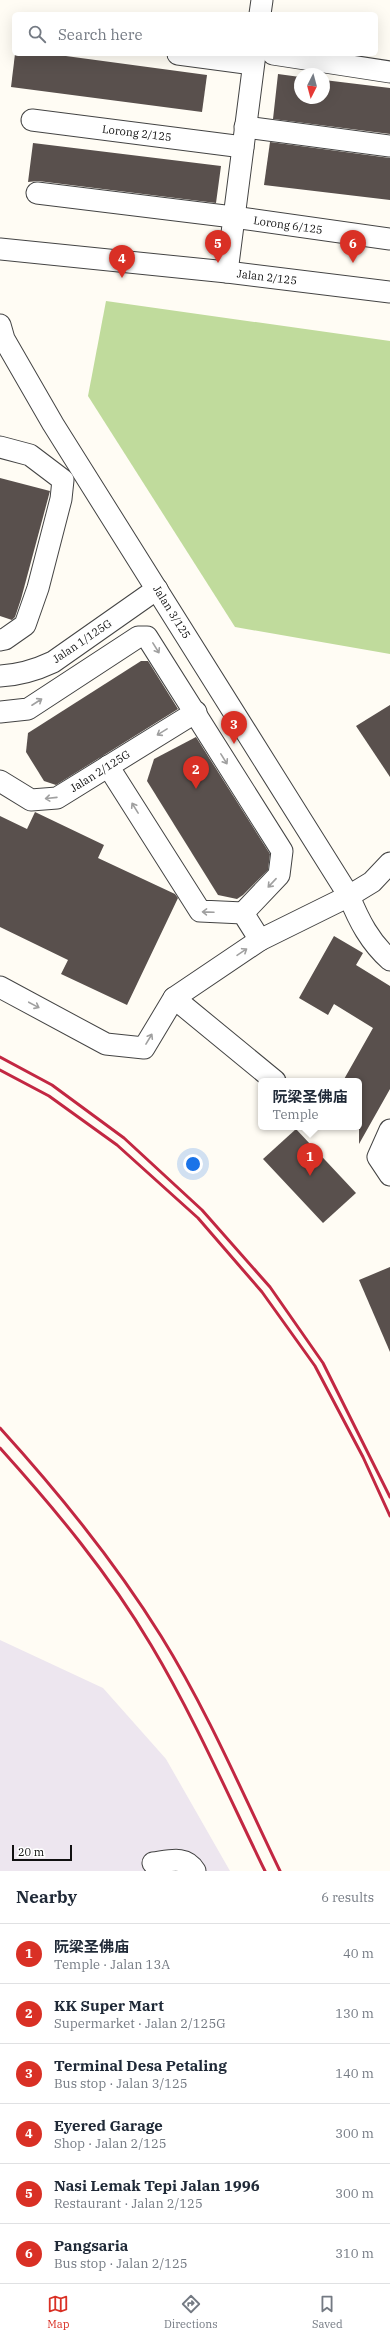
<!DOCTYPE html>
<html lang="en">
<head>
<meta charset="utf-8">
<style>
	:root { --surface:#fff; --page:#f6f6f7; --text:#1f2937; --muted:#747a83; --line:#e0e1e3; --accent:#d93025 }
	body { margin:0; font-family:"IBM Plex Serif","Noto Sans SC",serif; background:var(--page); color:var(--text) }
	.compass { position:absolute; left:294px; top:68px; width:36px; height:36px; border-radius:50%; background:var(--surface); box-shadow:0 4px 16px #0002; rotate:186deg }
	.scale { position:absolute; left:12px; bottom:10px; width:60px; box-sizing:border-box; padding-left:4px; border:2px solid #111; border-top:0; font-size:11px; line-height:14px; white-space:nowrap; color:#111; -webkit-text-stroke:3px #fff; paint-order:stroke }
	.you { position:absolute; left:193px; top:1164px; width:14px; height:14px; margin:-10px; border:3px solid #fff; border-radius:50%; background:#1a73e8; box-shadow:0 0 0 6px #1a73e833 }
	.badge { display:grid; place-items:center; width:26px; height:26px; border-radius:50%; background:var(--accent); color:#fff; font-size:13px; font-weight:700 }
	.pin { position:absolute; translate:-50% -33px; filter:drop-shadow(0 1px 2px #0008) }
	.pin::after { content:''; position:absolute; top:21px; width:14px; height:12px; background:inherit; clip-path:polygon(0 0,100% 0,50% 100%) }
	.popup { position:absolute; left:258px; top:1078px; width:104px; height:52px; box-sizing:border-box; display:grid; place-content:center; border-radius:6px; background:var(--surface); filter:drop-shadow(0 1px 3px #0005); font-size:13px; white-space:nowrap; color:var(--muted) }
	.popup b { font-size:15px; color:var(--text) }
	.popup::after { content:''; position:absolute; left:50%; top:100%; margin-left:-8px; border:8px solid transparent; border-top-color:var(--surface) }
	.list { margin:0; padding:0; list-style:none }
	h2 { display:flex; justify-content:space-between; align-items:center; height:52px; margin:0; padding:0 16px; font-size:17px }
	h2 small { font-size:13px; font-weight:400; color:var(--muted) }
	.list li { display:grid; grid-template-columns:26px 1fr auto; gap:12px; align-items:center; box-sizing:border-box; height:60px; padding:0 16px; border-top:1px solid var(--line) }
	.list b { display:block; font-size:15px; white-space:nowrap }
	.list p { margin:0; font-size:13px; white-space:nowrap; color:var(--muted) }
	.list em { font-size:13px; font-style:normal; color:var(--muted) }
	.icon { flex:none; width:22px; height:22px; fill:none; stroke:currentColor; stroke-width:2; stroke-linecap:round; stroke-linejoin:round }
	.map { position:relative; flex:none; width:390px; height:1871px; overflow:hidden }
	.search { position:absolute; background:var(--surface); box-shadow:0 4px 16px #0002; left:12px; right:12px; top:12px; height:44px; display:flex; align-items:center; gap:10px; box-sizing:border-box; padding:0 14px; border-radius:6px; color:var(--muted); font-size:15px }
	.sheet { height:412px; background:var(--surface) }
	nav { display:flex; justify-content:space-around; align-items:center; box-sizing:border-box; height:56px; border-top:1px solid var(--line); background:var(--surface); font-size:11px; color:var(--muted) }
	nav a { display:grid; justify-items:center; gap:2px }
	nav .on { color:var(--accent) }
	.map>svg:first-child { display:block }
	.industrial { fill:#ede6ef }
	.forest { fill:#c0db9c }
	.building { fill:#59504d }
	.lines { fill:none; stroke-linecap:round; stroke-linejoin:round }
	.minor-casing { stroke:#444; stroke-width:23 }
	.minor { stroke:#fff; stroke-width:21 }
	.rail { stroke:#c22742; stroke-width:3 }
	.oneway { stroke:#a0a0a0 }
	.labels { text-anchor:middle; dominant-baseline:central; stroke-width:4; stroke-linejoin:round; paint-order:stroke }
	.street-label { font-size:11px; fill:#111; stroke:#fff }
</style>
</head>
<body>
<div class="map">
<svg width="390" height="1871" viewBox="0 0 390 1871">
	<rect width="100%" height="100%" fill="#fffcf4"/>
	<polygon class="industrial" points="0,1640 103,1688 166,1759 230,1871 0,1871"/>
	<polygon class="forest" points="106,301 390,341 390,654 235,627 88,396"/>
	<g class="building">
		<polygon points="15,54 51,54 207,75 202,112 11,87"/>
		<polygon points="278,74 300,77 300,98 324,98 324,80 390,88 390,134 273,119"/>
		<polygon points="270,142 390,158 390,200 264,185"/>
		<polygon points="33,143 221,166 216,203 38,181 28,182"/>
		<polygon points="0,478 50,491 21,599 15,617 12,620 0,616"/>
		<polygon points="141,661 148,661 178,709 56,785 44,781 26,752 28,733"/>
		<polygon points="390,705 390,777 356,726"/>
		<polygon points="196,737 270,854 268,870 243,895 237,899 218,895 147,781 154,759"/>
		<polygon points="35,812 104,845 98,858 175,894 178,898 127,1005 61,974 68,960 0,927 0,816 27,829"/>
		<polygon points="334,936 363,953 356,965 390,986 390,1089 359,1144 359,1081 343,1081 373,1028 334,1004 328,1015 299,998"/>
		<polygon points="296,1129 356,1193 323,1223 263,1159"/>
		<polygon points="390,1267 390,1352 359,1280"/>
	</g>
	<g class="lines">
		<defs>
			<g id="minor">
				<polyline points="260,14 262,0"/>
				<polyline points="178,54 253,64"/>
				<polyline points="273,54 390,72"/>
				<polyline points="32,120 243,147"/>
				<polyline points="245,127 390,146"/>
				<polyline points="37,193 233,217 390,239"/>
				<polyline points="0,249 227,272 390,292"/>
				<polyline points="227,272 255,54"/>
				<path d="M0,325L4,339L53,424L349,896C359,921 370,942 390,960"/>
				<polyline points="0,447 30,455 63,480 61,499 38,588 25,625 5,639 0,640"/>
				<path d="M0,676C20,675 36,670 53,662L157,589"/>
				<polyline points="0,712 28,709 138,637 147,637 282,851 279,875 243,913"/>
				<polyline points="108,766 200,911 243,913 260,940"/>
				<polyline points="0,781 31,800 57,798 196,712"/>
				<polyline points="0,987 106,1044 144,1048 174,998 260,940 349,896 372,882 390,863"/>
				<polyline points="174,998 275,1081"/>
				<polyline points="390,1130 378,1157 390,1175"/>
				<path d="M153,1863C169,1861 186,1855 195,1871"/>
			</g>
		</defs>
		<use href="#minor" class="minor-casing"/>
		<use href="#minor" class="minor"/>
		<g class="rail">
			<polyline points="0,1057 52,1085 124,1138 202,1210 270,1287 323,1363 390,1497"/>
			<polyline points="0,1070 49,1096 117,1145 198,1218 262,1292 315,1366 363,1457 390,1516"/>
			<path d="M0,1428C59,1493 115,1562 161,1636C207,1710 242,1792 280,1871"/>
			<path d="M0,1448C55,1509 109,1574 151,1645C194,1717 228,1795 265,1871"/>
		</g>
	</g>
	<defs><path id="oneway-shaft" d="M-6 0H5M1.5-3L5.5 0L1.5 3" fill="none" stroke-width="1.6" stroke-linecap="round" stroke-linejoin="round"/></defs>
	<g class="oneway">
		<use href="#oneway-shaft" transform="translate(156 648) rotate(58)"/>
		<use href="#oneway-shaft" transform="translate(37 702) rotate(-33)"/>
		<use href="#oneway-shaft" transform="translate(162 732) rotate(148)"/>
		<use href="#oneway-shaft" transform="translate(224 759) rotate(58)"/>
		<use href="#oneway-shaft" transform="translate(51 798) rotate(174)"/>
		<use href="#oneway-shaft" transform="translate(135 808) rotate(-122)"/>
		<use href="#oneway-shaft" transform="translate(272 883) rotate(133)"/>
		<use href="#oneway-shaft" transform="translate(208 912) rotate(-178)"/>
		<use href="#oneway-shaft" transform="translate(242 952) rotate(-34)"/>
		<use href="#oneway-shaft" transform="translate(34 1005) rotate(28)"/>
		<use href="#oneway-shaft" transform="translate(149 1039) rotate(-59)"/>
	</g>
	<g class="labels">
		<g class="street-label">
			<text transform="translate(137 133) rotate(7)">Lorong 2/125</text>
			<text transform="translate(288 225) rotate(8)">Lorong 6/125</text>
			<text transform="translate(267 277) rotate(7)">Jalan 2/125</text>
			<text transform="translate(172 612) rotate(58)">Jalan 3/125</text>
			<text transform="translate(82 641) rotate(-34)">Jalan 1/125G</text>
			<text transform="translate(100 771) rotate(-32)">Jalan 2/125G</text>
		</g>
	</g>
</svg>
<svg class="compass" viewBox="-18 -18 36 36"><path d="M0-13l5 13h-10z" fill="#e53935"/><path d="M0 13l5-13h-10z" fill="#747a83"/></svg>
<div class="scale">20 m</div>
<div class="you"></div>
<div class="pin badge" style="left:310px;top:1176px">1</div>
<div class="popup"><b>阮梁圣佛庙</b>Temple</div>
<div class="pin badge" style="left:196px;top:789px">2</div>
<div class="pin badge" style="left:234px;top:744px">3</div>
<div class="pin badge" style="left:122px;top:278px">4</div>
<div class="pin badge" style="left:218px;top:263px">5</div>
<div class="pin badge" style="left:353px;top:263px">6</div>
<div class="search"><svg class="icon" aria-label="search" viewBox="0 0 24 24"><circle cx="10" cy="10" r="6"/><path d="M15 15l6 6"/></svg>Search here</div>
</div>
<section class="sheet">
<h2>Nearby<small>6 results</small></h2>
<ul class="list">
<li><span class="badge">1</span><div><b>阮梁圣佛庙</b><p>Temple · Jalan 13A</p></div><em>40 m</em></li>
<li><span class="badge">2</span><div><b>KK Super Mart</b><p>Supermarket · Jalan 2/125G</p></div><em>130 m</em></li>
<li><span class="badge">3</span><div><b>Terminal Desa Petaling</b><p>Bus stop · Jalan 3/125</p></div><em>140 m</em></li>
<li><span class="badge">4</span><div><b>Eyered Garage</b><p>Shop · Jalan 2/125</p></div><em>300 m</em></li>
<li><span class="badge">5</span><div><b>Nasi Lemak Tepi Jalan 1996</b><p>Restaurant · Jalan 2/125</p></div><em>300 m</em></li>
<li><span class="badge">6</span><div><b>Pangsaria</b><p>Bus stop · Jalan 2/125</p></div><em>310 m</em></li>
</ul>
</section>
<nav>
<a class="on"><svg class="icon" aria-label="map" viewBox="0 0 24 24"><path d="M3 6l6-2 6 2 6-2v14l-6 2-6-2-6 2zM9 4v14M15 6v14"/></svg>Map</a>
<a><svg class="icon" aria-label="directions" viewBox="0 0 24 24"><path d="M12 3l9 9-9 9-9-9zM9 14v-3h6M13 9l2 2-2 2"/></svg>Directions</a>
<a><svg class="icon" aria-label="saved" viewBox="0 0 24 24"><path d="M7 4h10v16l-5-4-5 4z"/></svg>Saved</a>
</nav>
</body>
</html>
